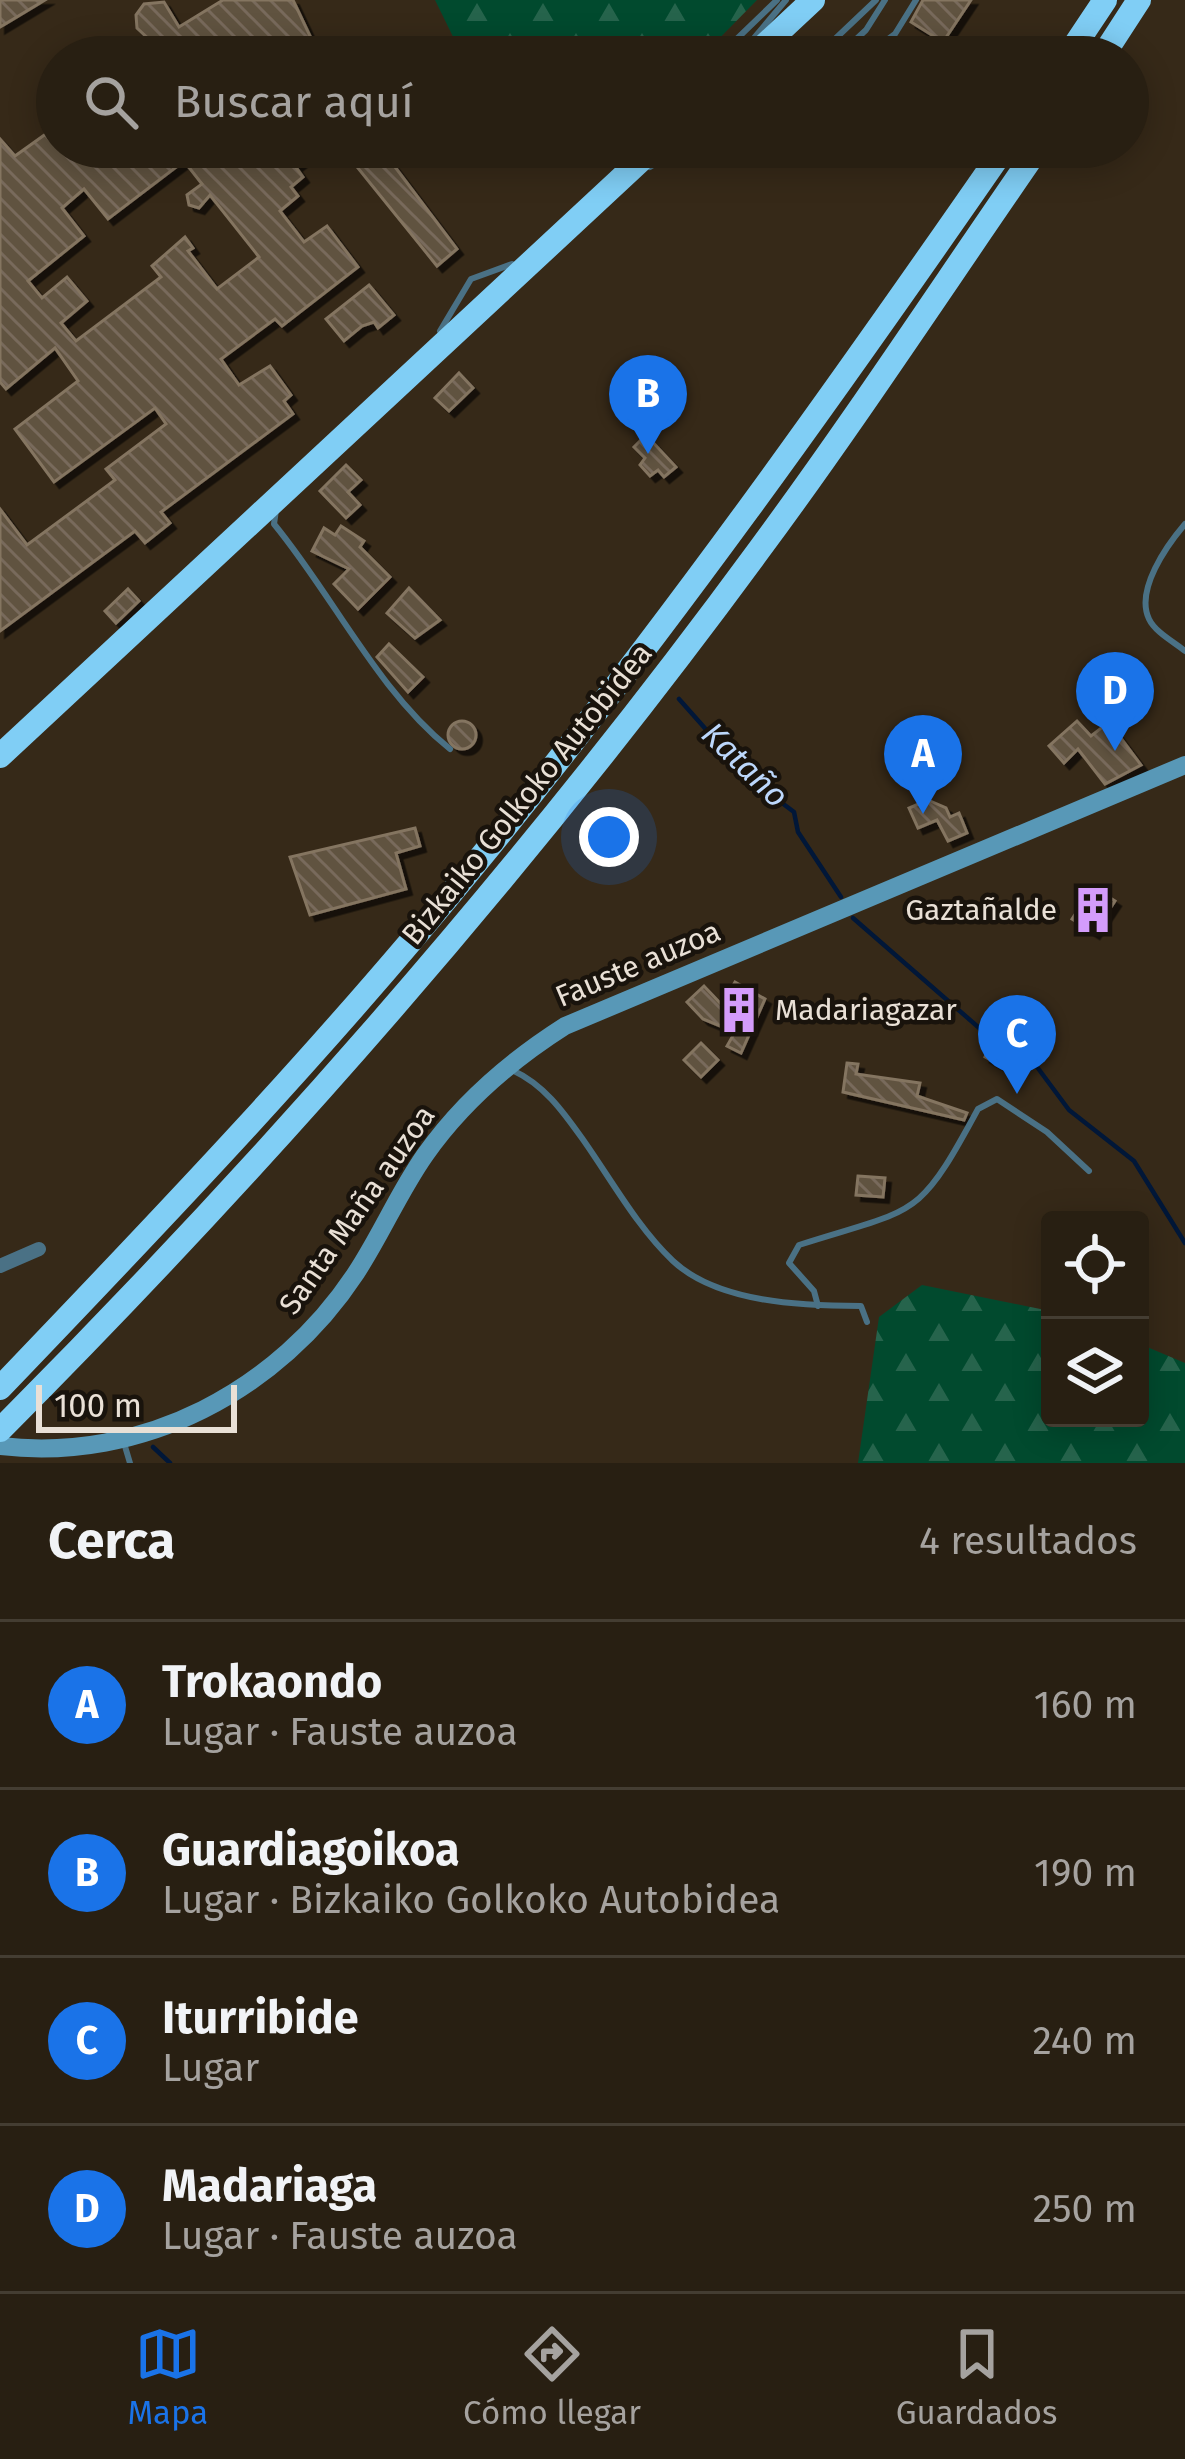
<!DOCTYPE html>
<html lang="es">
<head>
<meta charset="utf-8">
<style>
	:root { --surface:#281f12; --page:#30271b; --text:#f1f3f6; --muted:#a5a29f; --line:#443d32; --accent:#1a73e8 }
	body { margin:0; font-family:"Fira Sans",sans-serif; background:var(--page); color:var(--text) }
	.controls { position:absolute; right:36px; bottom:36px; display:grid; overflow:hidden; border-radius:12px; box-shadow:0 6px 30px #0003 }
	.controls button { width:108px; height:108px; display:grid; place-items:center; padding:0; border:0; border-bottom:3px solid var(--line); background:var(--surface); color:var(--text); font:60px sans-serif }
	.scale { position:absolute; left:36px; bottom:30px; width:201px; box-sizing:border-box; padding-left:12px; border:6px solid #e9e0d6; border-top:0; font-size:33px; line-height:42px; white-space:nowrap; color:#e9e0d6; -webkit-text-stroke:9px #19130c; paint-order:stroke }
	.you { position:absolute; left:609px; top:837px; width:42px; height:42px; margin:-30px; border:9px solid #fff; border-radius:50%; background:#1a73e8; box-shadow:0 0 0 18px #1a73e833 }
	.badge { display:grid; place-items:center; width:78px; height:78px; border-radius:50%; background:var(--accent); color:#fff; font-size:39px; font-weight:700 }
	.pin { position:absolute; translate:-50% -99px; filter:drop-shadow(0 3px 6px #0008) }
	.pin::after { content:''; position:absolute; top:63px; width:42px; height:36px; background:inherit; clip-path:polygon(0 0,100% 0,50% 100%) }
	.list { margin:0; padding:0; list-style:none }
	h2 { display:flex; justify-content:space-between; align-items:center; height:156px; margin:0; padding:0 48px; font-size:51px }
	h2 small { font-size:39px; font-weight:400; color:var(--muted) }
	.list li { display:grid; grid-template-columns:78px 1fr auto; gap:36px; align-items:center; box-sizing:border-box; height:168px; padding:0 48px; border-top:3px solid var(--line) }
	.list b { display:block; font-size:45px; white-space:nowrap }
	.list p { margin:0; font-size:39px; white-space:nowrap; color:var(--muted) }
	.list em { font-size:39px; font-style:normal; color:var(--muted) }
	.icon { flex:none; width:66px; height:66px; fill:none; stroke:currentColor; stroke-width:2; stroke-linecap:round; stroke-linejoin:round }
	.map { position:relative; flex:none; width:1185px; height:1463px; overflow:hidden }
	.search { position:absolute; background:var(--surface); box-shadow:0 6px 30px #0003; left:36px; right:36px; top:36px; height:132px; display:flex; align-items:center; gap:30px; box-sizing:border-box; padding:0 42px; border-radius:66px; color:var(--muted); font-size:45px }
	.sheet { height:828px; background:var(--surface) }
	nav { display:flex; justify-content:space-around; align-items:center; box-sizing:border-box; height:168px; border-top:3px solid var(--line); background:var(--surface); font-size:33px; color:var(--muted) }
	nav a { display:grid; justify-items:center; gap:6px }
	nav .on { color:var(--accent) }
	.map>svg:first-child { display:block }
	.forest { fill:url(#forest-firs) }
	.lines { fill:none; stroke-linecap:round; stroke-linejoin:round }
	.stream { stroke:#011738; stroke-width:4.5 }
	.building { fill:url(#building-back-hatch); stroke:#847461; stroke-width:3; fill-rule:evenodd; filter:url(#shadow) }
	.lane { stroke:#4a7185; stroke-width:6 }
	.street { stroke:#4a7185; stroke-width:14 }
	.secondary { stroke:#5898b7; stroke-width:18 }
	.highway { stroke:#80cef5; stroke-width:24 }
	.labels { text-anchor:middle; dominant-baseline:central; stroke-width:9; stroke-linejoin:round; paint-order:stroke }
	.street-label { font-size:30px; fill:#e9e0d6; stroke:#19130c }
	.poi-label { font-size:30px; fill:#e9e0d6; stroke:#19130c; text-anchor:end }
	.water-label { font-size:33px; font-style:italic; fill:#bcd7fc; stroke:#19130c }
</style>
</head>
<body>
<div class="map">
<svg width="1185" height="1463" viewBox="0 0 1185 1463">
	<defs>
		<pattern id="forest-firs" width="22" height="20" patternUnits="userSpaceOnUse" patternTransform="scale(3)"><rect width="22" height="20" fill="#014a2e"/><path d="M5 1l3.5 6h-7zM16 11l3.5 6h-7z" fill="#26644c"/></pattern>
		<pattern id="building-back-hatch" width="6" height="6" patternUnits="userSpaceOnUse" patternTransform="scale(3)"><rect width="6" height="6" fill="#615240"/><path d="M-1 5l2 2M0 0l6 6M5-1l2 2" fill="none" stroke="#786b5b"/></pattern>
		<filter id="shadow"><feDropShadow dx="5.5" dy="5.5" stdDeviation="0" flood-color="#0009"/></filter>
	</defs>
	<rect width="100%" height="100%" fill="#362918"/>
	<g class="forest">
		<polygon points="435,0 757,0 701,57 463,57"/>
		<polygon points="922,1285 1050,1311 1050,1418 1140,1418 1140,1344 1185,1363 1185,1463 858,1463 879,1317"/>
	</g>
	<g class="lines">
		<g class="stream">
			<polyline points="679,699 750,779 794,812 798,832 841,897"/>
			<polyline points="853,918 993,1040 1020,1044 1069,1110 1134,1161 1185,1243"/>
			<polyline points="153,1447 170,1463"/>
		</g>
	</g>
	<g class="building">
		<polygon points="0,0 45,0 0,27"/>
		<polygon points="223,0 293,0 320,57 304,51 298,57 135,57 153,43 137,28 136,15 144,4 164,2 179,27"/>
		<polygon points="923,0 971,0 943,42 911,22"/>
		<path d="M57,126V147H303L308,156L295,166L303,177L291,187L298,196L280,211L304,242L327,226L358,267L282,326L275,319L221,359L239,385L270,366L291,395L284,401L293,414L161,512L170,523L145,543L135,531L0,631V509L27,545L115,480L106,469L166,424L155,408L54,482L15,429L78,381L55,348L6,389L0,382V139L15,156ZM184,161L202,184L187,195L189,205L199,208L210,195L259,257L217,289L188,251L193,248L185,237L152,266L161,277L76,341L61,323L87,301L67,277L42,298L28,281L84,236L62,208L84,189L108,219Z"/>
		<polygon points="341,147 369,147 382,165 389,159 457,249 437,266"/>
		<polygon points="369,285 394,315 378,328 374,322 362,326 344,341 326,319"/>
		<polygon points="459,373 473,388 449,411 435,398"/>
		<polygon points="646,435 676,467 664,477 658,470 650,476 640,465 645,458 634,447"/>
		<polygon points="346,465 361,480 348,492 360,505 346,518 320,491"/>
		<polygon points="341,526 364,541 360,547 390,577 358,609 334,584 349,569 312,551 324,528 335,535"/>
		<polygon points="409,588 440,620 415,638 387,613"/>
		<polygon points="128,589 139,601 116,623 105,611"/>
		<polygon points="389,644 423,677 408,692 377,657"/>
		<polygon points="1077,721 1091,736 1109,722 1141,765 1105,784 1078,749 1064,763 1049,746"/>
		<circle cx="462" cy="735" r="14"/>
		<polygon points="928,800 946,808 950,817 959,813 967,833 948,841 937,820 918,828 909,808"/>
		<polygon points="415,828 420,846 396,853 406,889 310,915 290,857"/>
		<polygon points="1093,887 1115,901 1094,933 1072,919"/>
		<polygon points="735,982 765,999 741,1053 727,1046 735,1032 703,1019 687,1002 704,986 722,1005"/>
		<polygon points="701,1043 718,1060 701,1077 684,1060"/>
		<polygon points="992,1043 1003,1049 1015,1046 1025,1056 1016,1074 985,1057"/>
		<polygon points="847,1063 858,1064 856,1074 920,1083 917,1096 967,1113 964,1120 843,1092"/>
		<polygon points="858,1176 885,1178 883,1197 856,1195"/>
	</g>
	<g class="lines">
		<g class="lane">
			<polyline points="854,43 879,46 895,34 916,0"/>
			<polyline points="718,57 777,0"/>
			<polyline points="738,57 786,0"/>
			<polyline points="816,57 876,0"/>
			<polyline points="837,57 866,30 885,0"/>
			<polyline points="650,167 681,147"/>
			<polyline points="440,331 471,279 512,264"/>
			<path d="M276,510L274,524C334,597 377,690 450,749"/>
			<path d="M1185,524C1167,545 1135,590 1149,619C1155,632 1174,642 1185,651"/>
			<path d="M512,1070C545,1085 564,1113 584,1141C612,1181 638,1228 673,1261C718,1303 803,1306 861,1306L867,1322"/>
			<path d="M818,1306L814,1291L789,1263L799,1245C918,1207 917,1222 978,1109L997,1099L1047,1132L1089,1171"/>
			<polyline points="124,1443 130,1463"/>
		</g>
		<polyline class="street" points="0,1266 39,1249"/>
		<path class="secondary" d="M0,1446C143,1463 279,1390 356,1273C381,1235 399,1192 425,1155C463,1101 510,1061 565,1026L1185,765"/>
		<g class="highway">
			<polyline points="752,57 813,0"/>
			<polyline points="1067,57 1105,0"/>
			<polyline points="1102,57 1139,0"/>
			<polyline points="0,756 655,147"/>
			<path d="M0,1388C163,1218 327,1046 476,863C664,633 836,391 1005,147"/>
			<path d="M0,1430C273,1156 530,862 759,550C856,419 946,281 1039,147"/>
		</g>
	</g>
	<defs>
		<symbol id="building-bare" viewBox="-9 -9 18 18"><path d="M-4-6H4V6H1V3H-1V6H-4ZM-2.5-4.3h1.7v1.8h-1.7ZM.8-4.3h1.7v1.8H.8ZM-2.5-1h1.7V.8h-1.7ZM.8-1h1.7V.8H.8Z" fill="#d49cfb" stroke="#19130c" stroke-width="2.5" paint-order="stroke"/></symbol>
	</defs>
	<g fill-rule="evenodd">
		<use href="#building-bare" x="1060" y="877" width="66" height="66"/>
		<use href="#building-bare" x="706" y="977" width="66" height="66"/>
	</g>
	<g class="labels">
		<g class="street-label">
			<text transform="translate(527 794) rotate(-51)">Bizkaiko Golkoko Autobidea</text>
			<text transform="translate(638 964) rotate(-23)">Fauste auzoa</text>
			<text transform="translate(357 1210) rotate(-55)">Santa Maña auzoa</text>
		</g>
		<g class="poi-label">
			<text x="1057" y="910">Gaztañalde</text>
			<text x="775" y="1010" text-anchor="start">Madariagazar</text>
		</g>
		<g class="water-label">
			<text transform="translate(745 765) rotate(44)">Kataño</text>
		</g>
	</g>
</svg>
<div class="controls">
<button><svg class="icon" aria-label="locate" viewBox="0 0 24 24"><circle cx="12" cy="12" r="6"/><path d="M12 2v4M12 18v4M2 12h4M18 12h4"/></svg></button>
<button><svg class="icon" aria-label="layers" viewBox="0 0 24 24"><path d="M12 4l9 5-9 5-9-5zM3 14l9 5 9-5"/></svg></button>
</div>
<div class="scale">100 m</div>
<div class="you"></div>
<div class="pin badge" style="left:923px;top:814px">A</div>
<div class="pin badge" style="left:648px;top:454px">B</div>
<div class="pin badge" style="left:1017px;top:1094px">C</div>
<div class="pin badge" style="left:1115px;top:751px">D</div>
<div class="search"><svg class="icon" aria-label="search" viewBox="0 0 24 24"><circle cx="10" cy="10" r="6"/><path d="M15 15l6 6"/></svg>Buscar aquí</div>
</div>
<section class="sheet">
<h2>Cerca<small>4 resultados</small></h2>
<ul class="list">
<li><span class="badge">A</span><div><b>Trokaondo</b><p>Lugar · Fauste auzoa</p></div><em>160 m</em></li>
<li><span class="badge">B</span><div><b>Guardiagoikoa</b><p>Lugar · Bizkaiko Golkoko Autobidea</p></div><em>190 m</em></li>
<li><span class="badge">C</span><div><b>Iturribide</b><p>Lugar</p></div><em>240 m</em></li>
<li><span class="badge">D</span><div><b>Madariaga</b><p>Lugar · Fauste auzoa</p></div><em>250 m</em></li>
</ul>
</section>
<nav>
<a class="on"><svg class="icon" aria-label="map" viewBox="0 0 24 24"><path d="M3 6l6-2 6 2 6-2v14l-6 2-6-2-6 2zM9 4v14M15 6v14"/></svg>Mapa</a>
<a><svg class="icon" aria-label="directions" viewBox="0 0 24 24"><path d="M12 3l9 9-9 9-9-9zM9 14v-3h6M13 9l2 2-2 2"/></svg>Cómo llegar</a>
<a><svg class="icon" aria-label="saved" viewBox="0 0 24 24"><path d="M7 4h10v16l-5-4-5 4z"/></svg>Guardados</a>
</nav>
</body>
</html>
